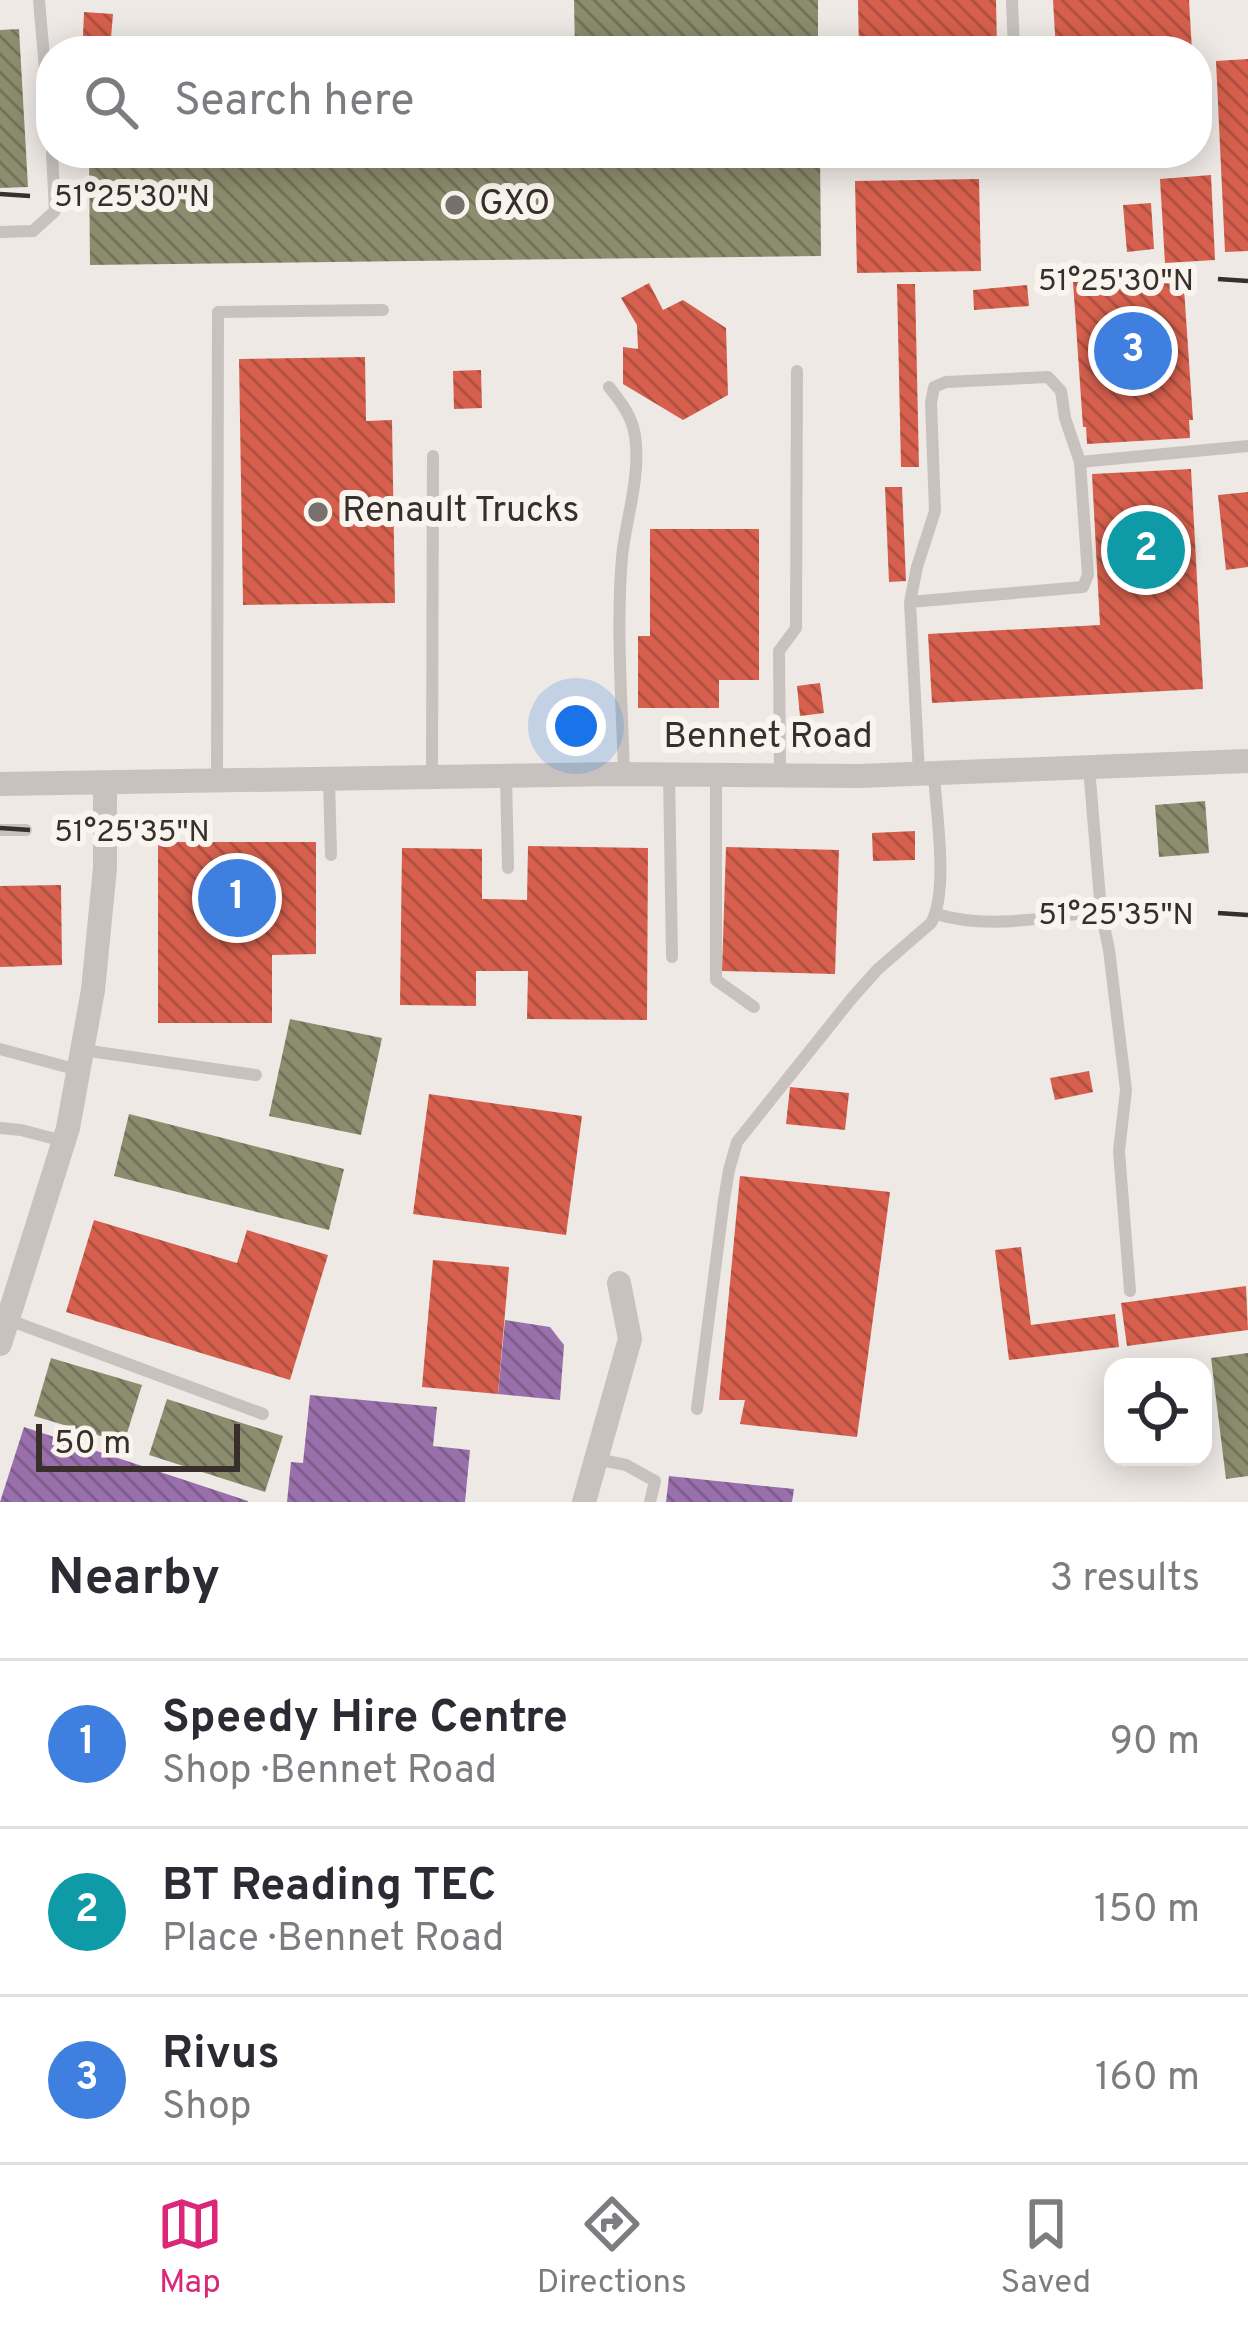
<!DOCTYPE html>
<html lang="en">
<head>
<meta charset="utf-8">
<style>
	:root { --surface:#fff; --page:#f7f7f7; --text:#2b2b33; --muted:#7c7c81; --line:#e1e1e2; --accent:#db2777 }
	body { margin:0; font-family:Overpass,sans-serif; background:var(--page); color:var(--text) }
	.controls { position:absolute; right:36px; bottom:36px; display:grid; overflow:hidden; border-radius:24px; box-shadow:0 6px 30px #0003 }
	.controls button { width:108px; height:108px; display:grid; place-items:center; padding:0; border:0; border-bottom:3px solid var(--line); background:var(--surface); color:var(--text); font:60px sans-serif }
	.scale { position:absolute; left:36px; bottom:30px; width:204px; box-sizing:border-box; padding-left:12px; border:6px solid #382f2b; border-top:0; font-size:33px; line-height:42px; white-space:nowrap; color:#382f2b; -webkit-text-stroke:9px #f9f4ed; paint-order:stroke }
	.you { position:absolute; left:576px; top:726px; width:42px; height:42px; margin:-30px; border:9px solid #fff; border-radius:50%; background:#1a73e8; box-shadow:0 0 0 18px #1a73e833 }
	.badge { display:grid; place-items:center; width:78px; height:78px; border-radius:50%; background:var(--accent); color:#fff; font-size:39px; font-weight:700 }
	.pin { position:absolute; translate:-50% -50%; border:6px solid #fff; box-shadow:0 3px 12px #0006 }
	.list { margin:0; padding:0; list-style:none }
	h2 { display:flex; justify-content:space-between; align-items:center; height:156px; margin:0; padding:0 48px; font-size:51px }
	h2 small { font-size:39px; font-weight:400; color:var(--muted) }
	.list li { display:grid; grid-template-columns:78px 1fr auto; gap:36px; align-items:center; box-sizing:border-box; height:168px; padding:0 48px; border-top:3px solid var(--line) }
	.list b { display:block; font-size:45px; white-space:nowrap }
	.list p { margin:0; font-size:39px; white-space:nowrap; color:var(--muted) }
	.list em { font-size:39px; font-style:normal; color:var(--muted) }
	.icon { flex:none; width:66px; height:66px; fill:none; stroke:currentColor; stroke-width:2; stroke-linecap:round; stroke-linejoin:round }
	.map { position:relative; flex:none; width:1248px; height:1502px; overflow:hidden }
	.search { position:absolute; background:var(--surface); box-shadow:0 6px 30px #0003; left:36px; right:36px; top:36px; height:132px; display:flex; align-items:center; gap:30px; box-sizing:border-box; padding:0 42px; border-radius:48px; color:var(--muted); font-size:45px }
	.sheet { height:660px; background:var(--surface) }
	nav { display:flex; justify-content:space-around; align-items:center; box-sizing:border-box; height:168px; border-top:3px solid var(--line); background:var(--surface); font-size:33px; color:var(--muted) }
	nav a { display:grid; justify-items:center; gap:6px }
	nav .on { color:var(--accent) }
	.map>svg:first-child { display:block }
	.shops { fill:url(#shops-back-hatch) }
	.offices { fill:url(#offices-back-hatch) }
	.industry { fill:url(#industry-back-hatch) }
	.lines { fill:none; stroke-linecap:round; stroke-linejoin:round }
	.service { stroke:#c7c2bd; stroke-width:12 }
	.minor { stroke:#c7c2bd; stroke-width:24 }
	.ticks { fill:none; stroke:#382f2b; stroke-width:4.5 }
	.poi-dot { fill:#78706c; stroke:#f9f4ed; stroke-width:4.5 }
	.labels { text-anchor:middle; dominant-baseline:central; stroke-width:12; stroke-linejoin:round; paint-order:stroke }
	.poi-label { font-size:36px; fill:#382f2b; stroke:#f9f4ed; text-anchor:start }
	.street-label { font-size:36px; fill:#382f2b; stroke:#f9f4ed }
	.ticks-label { font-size:30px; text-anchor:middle; fill:#382f2b; stroke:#f9f4ed; stroke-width:12; stroke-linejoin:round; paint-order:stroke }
</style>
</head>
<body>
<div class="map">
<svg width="1248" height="1502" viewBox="0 0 1248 1502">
	<defs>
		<pattern id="shops-back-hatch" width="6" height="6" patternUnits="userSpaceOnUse" patternTransform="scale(3)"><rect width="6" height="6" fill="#d6604d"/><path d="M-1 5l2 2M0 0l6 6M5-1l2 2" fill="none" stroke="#af5040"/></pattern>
		<pattern id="offices-back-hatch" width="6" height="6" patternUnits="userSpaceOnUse" patternTransform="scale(3)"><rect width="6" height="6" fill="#9970ab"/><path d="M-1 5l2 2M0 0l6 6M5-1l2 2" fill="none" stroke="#7e5c8b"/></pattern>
		<pattern id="industry-back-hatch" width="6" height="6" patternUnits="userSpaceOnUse" patternTransform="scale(3)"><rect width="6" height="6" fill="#8c8c6e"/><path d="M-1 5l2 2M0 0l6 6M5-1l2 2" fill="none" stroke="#73735b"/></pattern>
	</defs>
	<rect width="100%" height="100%" fill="#eee9e5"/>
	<g class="shops">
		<polygon points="858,0 996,0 997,48 859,51"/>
		<polygon points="1053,0 1189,0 1192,51 1056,51"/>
		<polygon points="84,12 113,14 111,38 83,36"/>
		<polygon points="1248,59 1248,251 1225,252 1216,61"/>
		<polygon points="1211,175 1215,260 1165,263 1160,179"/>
		<polygon points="979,179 981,271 857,273 855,181"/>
		<polygon points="1151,203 1154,249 1127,252 1123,205"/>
		<polygon points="1183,274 1193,420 1189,420 1190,438 1087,444 1086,427 1083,427 1073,282"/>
		<polygon points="649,283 663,310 683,300 726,328 728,395 683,420 623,384 623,347 638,349 637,325 621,298"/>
		<polygon points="897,284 915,284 919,467 901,467"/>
		<polygon points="1027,285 1029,306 974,310 973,290"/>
		<polygon points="365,357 366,421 392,420 395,603 243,605 239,359"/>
		<polygon points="481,370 482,408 454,409 453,371"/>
		<polygon points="1191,469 1203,689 932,703 928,634 1100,625 1092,474"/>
		<polygon points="885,487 902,487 906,581 889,582"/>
		<polygon points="1248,492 1248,567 1226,570 1218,495"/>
		<polygon points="650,529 759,529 759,680 719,680 719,708 638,708 638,636 650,636"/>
		<polygon points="820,683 824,713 800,716 797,686"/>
		<polygon points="915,831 915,860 873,861 872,833"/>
		<polygon points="158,842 316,842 316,954 272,955 272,1023 158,1023"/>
		<polygon points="528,846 648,848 647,1020 527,1019 528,971 476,971 476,1006 400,1005 402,848 482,849 482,899 527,900"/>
		<polygon points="726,847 839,850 835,974 722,971"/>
		<polygon points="61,885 62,965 0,967 0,886"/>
		<polygon points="1089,1071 1093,1092 1055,1100 1050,1078"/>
		<polygon points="790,1087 849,1093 845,1130 786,1124"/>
		<polygon points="429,1094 582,1116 566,1235 413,1214"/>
		<polygon points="740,1176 890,1192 857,1437 740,1424 745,1400 719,1400"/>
		<polygon points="94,1220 237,1263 247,1230 328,1255 290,1380 66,1312"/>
		<polygon points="1021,1247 1031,1325 1115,1314 1119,1347 1009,1360 995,1250"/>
		<polygon points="433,1260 509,1267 498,1394 422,1387"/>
		<polygon points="1246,1286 1248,1330 1127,1346 1121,1303"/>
	</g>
	<g class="offices">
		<polygon points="505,1320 550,1327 564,1345 560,1400 498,1394"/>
		<polygon points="310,1395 437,1407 433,1446 470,1450 465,1502 287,1502 291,1462 303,1463"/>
		<polygon points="24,1427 248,1501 248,1502 0,1502"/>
		<polygon points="669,1476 794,1489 792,1502 666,1502"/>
	</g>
	<g class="industry">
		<polygon points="574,0 818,0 818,51 575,51"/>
		<polygon points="19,29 28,187 0,188 0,30"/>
		<polygon points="89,153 820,153 821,256 90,265"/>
		<polygon points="1205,801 1209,853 1159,857 1155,805"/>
		<polygon points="290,1019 382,1038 361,1135 269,1116"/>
		<polygon points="129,1114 344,1169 329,1230 114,1176"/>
		<polygon points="1248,1353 1248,1476 1226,1479 1211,1358"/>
		<polygon points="51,1358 142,1385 124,1443 34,1416"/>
		<polygon points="167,1399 283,1436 265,1492 149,1455"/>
	</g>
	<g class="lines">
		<g class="service">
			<polyline points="39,0 51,139"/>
			<polyline points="1012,0 1014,51"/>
			<polyline points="1067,153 1070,158"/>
			<polyline points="0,232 33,231 55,211 52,153"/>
			<path d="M609,387C621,402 632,416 635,436C641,476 626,518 622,557C616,629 622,702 624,774"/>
			<polyline points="1080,462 1248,446"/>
			<polyline points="910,602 1083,587 1088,575 1080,462 1065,418 1061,391 1048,377 946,382 934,387 931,403 935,511 917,567 910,602 919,773"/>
			<polyline points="1089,768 1101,911 1109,950 1126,1090 1119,1151 1130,1291"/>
			<polyline points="669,774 672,957"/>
			<polyline points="506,775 508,868"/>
			<polyline points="780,775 779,651 796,628 797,371"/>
			<polyline points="432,776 433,456"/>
			<polyline points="716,776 716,980 754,1007"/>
			<polyline points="217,780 218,312 383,310"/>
			<polyline points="329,780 331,855"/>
			<polyline points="0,830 26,830"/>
			<path d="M936,914C989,930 1047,917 1101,911"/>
			<polyline points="0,1049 78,1070"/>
			<polyline points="83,1050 256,1075"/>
			<polyline points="0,1128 21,1130 63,1141"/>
			<polyline points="9,1320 263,1414"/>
			<path d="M697,1409L724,1200L729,1170L737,1142L852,998L878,969L931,923C949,892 936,812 934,774"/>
			<polyline points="597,1459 626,1465 655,1481 650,1502"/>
		</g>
		<g class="minor">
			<polyline points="0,784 616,774 859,776 1248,761"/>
			<polyline points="0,1344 68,1128 93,990 105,868 105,784"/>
			<polyline points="584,1502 630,1339 619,1283"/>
		</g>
	</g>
	<path class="ticks" d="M0,194L30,196M1218,279L1248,281M0,828L30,830M1218,913L1248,915"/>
	<g class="poi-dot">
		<circle cx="455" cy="205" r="12"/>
		<circle cx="318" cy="512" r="12"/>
	</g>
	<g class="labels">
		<g class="poi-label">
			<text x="479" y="205">GXO</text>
			<text x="342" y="512">Renault Trucks</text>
		</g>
		<g class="street-label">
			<text x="768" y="738">Bennet Road</text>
		</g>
	</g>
	<g class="ticks-label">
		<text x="132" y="206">51°25'30"N</text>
		<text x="1116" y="290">51°25'30"N</text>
		<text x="132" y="841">51°25'35"N</text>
		<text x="1116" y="924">51°25'35"N</text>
	</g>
</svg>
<div class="controls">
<button><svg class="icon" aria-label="locate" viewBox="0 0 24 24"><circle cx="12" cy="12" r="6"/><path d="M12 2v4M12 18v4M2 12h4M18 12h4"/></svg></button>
</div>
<div class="scale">50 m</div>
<div class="you"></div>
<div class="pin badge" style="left:237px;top:898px;background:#3f7fe0">1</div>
<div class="pin badge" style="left:1146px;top:550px;background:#0f9aa8">2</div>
<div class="pin badge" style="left:1133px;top:351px;background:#3f7fe0">3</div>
<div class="search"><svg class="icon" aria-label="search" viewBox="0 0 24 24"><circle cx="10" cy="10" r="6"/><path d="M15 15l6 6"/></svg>Search here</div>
</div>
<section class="sheet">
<h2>Nearby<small>3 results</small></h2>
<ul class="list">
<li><span class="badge" style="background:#3f7fe0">1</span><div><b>Speedy Hire Centre</b><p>Shop · Bennet Road</p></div><em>90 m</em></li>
<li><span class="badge" style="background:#0f9aa8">2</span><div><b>BT Reading TEC</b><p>Place · Bennet Road</p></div><em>150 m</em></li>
<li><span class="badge" style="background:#3f7fe0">3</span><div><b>Rivus</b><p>Shop</p></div><em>160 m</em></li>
</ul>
</section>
<nav>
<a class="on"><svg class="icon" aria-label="map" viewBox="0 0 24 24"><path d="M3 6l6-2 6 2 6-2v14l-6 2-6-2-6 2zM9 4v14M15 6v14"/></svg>Map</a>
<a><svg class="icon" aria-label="directions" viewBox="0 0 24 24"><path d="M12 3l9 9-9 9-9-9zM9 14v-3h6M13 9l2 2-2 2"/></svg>Directions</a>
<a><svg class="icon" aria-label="saved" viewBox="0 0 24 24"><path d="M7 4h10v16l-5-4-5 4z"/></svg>Saved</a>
</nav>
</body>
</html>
